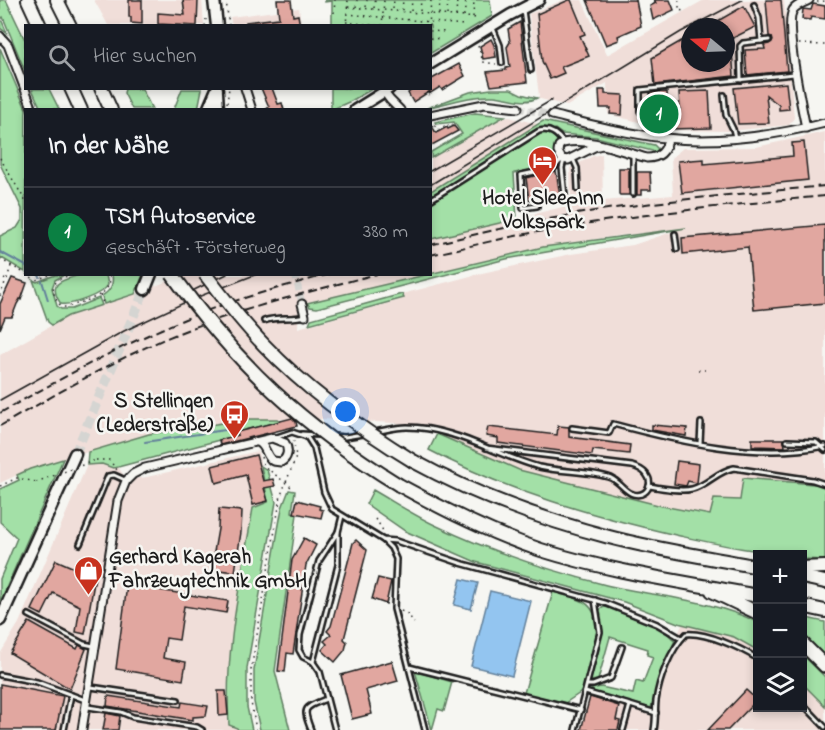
<!DOCTYPE html>
<html lang="de">
<head>
<meta charset="utf-8">
<style>
	:root { --surface:#171b24; --page:#242831; --text:#f1f3f6; --muted:#9ea1a6; --line:#363941; --accent:#0b8043 }
	body { margin:0; font-family:"Indie Flower",sans-serif; background:var(--page); color:var(--text) }
	.controls { position:absolute; right:18px; bottom:18px; display:grid; overflow:hidden; border-radius:0px; box-shadow:0 3px 9px #0003 }
	.controls button { width:54px; height:54px; display:grid; place-items:center; padding:0; border:0; border-bottom:2px solid var(--line); background:var(--surface); color:var(--text); font:30px sans-serif }
	.compass { position:absolute; left:681px; top:18px; width:54px; height:54px; border-radius:50%; background:var(--surface); box-shadow:0 3px 9px #0003; rotate:289deg }
	.you { position:absolute; left:346px; top:412px; width:21px; height:21px; margin:-15px; border:4px solid #fff; border-radius:50%; background:#1a73e8; box-shadow:0 0 0 9px #1a73e833 }
	.badge { display:grid; place-items:center; width:39px; height:39px; border-radius:50%; background:var(--accent); color:#fff; font-size:20px; font-weight:700 }
	.pin { position:absolute; translate:-50% -50%; border:3px solid #fff; box-shadow:0 2px 6px #0006 }
	.list { margin:0; padding:0; list-style:none }
	h2 { display:flex; justify-content:space-between; align-items:center; height:78px; margin:0; padding:0 24px; font-size:26px }
	h2 small { font-size:20px; font-weight:400; color:var(--muted) }
	.list li { display:grid; grid-template-columns:39px 1fr auto; gap:18px; align-items:center; box-sizing:border-box; height:90px; padding:0 24px; border-top:2px solid var(--line) }
	.list b { display:block; font-size:22px; white-space:nowrap }
	.list p { margin:0; font-size:20px; white-space:nowrap; color:var(--muted) }
	.list em { font-size:20px; font-style:normal; color:var(--muted) }
	.icon { flex:none; width:33px; height:33px; fill:none; stroke:currentColor; stroke-width:2; stroke-linecap:round; stroke-linejoin:round }
	.map { position:relative; flex:none; width:825px; height:730px; overflow:hidden }
	.search { position:absolute; background:var(--surface); box-shadow:0 3px 9px #0003; left:24px; top:24px; width:408px; height:66px; display:flex; align-items:center; gap:15px; box-sizing:border-box; padding:0 21px; border-radius:0px; color:var(--muted); font-size:22px }
	.panel { position:absolute; background:var(--surface); box-shadow:0 3px 9px #0003; left:24px; top:108px; width:408px; height:168px; border-radius:0px }
	.map>svg:first-child { display:block }
	.built { fill:#f0ded9; fill-rule:evenodd }
	.green { fill:#a3e0a7; stroke:#607e62; stroke-width:1.5 }
	.water { fill:#93c5f0; stroke:#63819b; stroke-width:1.5 }
	.lines { fill:none; stroke-linecap:round; stroke-linejoin:round }
	.stream { stroke:#63819b; stroke-width:2 }
	.building { fill:#e1a7a0; stroke:#1c1c1c; stroke-width:1.5 }
	.street-tunnel { stroke:#d5d5d2; stroke-width:7; stroke-dasharray:7 3.5; stroke-linecap:butt }
	.primary-tunnel { stroke:#d5d5d2; stroke-width:10; stroke-dasharray:10 5; stroke-linecap:butt }
	.lane-casing { stroke:#1c1c1c; stroke-width:8 }
	.street-casing { stroke:#1c1c1c; stroke-width:11 }
	.secondary-casing { stroke:#1c1c1c; stroke-width:14 }
	.primary-casing { stroke:#1c1c1c; stroke-width:15 }
	.highway-casing { stroke:#1c1c1c; stroke-width:16 }
	.path { stroke:#1c1c1c; stroke-width:1.5; stroke-dasharray:1.5 4.5; stroke-linecap:butt }
	.lane { stroke:#f6f6f2; stroke-width:3 }
	.street { stroke:#f6f6f2; stroke-width:7 }
	.secondary { stroke:#f6f6f2; stroke-width:9 }
	.primary { stroke:#f6f6f2; stroke-width:10 }
	.highway { stroke:#f6f6f2; stroke-width:12 }
	.tram { stroke:#1c1c1c; stroke-width:1.5 }
	.rail { stroke:#1c1c1c; stroke-width:2; stroke-dasharray:9 4.5; stroke-linecap:butt }
	.highway-bridge-casing { stroke:#1c1c1c; stroke-width:16; stroke-linecap:butt }
	.path-bridge { stroke:#1c1c1c; stroke-width:1.5; stroke-dasharray:1.5 4.5; stroke-linecap:butt }
	.highway-bridge { stroke:#f6f6f2; stroke-width:12 }
	.labels { text-anchor:middle; dominant-baseline:central; stroke-width:5; stroke-linejoin:round; paint-order:stroke }
	.poi-label { font-size:21px; font-weight:bold; fill:#1c1c1c; stroke:#f6f6f2 }
</style>
</head>
<body>
<div class="map">
<svg width="825" height="730" viewBox="0 0 825 730">
	<rect width="100%" height="100%" fill="#f6f6f2"/>
	<filter id="ink" filterUnits="userSpaceOnUse"><feTurbulence type="fractalNoise" baseFrequency=".0167" numOctaves="2"/><feDisplacementMap in="SourceGraphic" scale="12" xChannelSelector="R" yChannelSelector="G"/><feConvolveMatrix kernelMatrix="1 2 1 2 8 2 1 2 1" color-interpolation-filters="sRGB"/></filter>
	<g filter="url(#ink)">
		<g class="built">
			<polygon points="94,0 202,0 204,25 108,25"/>
			<path d="M563,0H582L607,55L704,0H784L794,118L789,125L730,131L669,130L608,114L607,83L567,106L537,98L539,96L529,14ZM690,27H726V63H690Z"/>
			<polygon points="299,8 301,25 232,25 230,17"/>
			<polygon points="505,116 538,124 431,191 431,158"/>
			<polygon points="825,132 825,485 740,500 710,515 662,506 519,470 437,434 437,429 411,424 323,419 249,419 149,434 30,469 0,483 0,355 68,316 135,294 183,275 425,275 298,306 298,328 403,299 402,294 482,273 571,254 633,245 681,229 617,236 543,247 431,273 431,239 571,205 570,168 593,156 602,154 603,201 673,195 671,158 683,148 756,147"/>
			<polygon points="258,451 268,503 252,508 236,614 227,690 238,730 0,730 0,654 19,623 87,465 102,464 113,468 118,467 127,480 147,477"/>
			<polygon points="683,623 734,637 757,650 758,708 802,708 803,684 825,706 825,730 581,730 591,692 651,708 664,663"/>
		</g>
		<g class="green">
			<polygon points="0,0 6,0 25,40 25,71 3,17 1,19 7,33 0,28"/>
			<polygon points="325,0 490,0 492,16 431,53 430,26 332,25 332,1 325,2"/>
			<polygon points="0,48 26,109 25,272 0,257 0,236 17,228 22,220 22,209 0,164"/>
			<polygon points="32,89 49,89 59,109 41,109"/>
			<polygon points="125,89 142,89 152,109 132,109 124,93"/>
			<polygon points="182,89 202,89 198,109 174,109"/>
			<polygon points="331,89 331,88 372,89 351,101 331,110"/>
			<path d="M491,89H511L521,94L537,98C524,105 508,97 494,96C472,95 449,103 427,108L470,92Z"/>
			<polygon points="475,113 505,116 431,158 431,152 462,134 454,122 436,124 435,122"/>
			<polygon points="543,121 654,145 658,149 656,152 596,137 562,134 555,129 552,134 558,142 554,152 557,160 553,166 514,173 517,219 431,239 431,191"/>
			<polygon points="686,228 506,259 317,308 310,307 307,303 543,247"/>
			<polygon points="55,275 64,275 55,280 52,288 57,306 61,309 72,309 99,298 102,305 68,316 52,325 48,322 33,280 37,282"/>
			<path d="M80,275H106L108,285C103,294 71,306 61,304C46,282 63,280 80,275Z"/>
			<path d="M112,275V274L143,275L135,294L104,304L102,296C110,291 114,284 112,275Z"/>
			<polygon points="402,294 404,298 309,324 311,319"/>
			<polygon points="249,419 277,419 280,421 237,432 238,435 118,467 113,468 102,464 87,465 88,452 149,434"/>
			<path d="M437,434L519,470L662,506L710,515L714,499L740,500L743,478L825,485V560L803,559L802,554C761,554 721,545 680,536C593,516 509,492 429,450Z"/>
			<polygon points="63,459 0,602 0,579 17,538 0,522 0,489 19,480 17,475 30,469"/>
			<path d="M261,466L267,470L276,502L247,668V707L252,730H238L237,728L229,725C224,653 241,579 253,508L268,502Z"/>
			<polygon points="289,490 295,491 292,512 297,514 275,671 290,730 260,730 254,702 254,670 278,530 282,508"/>
			<path d="M373,490C394,502 415,516 437,526C491,552 548,570 606,585C656,597 710,599 757,622V650L734,637L678,623L624,602L476,562L405,531L366,504Z"/>
			<path d="M553,592C563,595 575,597 584,602C610,618 590,664 584,686L580,693L565,703L524,693Z"/>
			<path d="M604,607C619,608 651,621 664,630C669,634 670,638 675,640L659,679L651,708L595,693L591,689L601,687L633,694L636,681L643,683L653,657L647,655L648,649L610,637L598,680L590,681L602,632L599,610Z"/>
			<polygon points="802,617 825,622 825,659 803,636"/>
			<polygon points="802,654 825,677 825,706 803,684"/>
			<polygon points="415,671 452,682 444,711 438,709 432,730"/>
		</g>
		<g class="water">
			<polygon points="461,579 478,583 471,609 454,605"/>
			<polygon points="490,591 531,601 512,676 471,666"/>
		</g>
		<g class="lines">
			<g class="stream">
				<polyline points="0,252 26,266"/>
				<polyline points="38,274 40,277"/>
				<polyline points="42,281 48,300"/>
				<polyline points="145,442 225,430"/>
			</g>
		</g>
		<g class="building">
			<polygon points="129,0 142,0 142,24 131,23 131,17 129,17"/>
			<polygon points="183,0 198,0 197,26 158,24 158,13 185,15"/>
			<polygon points="277,0 291,0 293,16 298,15 300,26 246,26 246,22 279,18"/>
			<polygon points="569,0 571,0 585,34 580,36 589,56 561,67 564,73 550,79 542,61 537,14"/>
			<polygon points="587,0 636,0 641,26 618,36 619,40 606,45"/>
			<polygon points="654,0 670,0 674,10 653,20 650,6 656,3"/>
			<polygon points="766,0 781,0 787,71 747,75 745,50 765,49 764,45 769,44 773,41 772,37 769,36"/>
			<polygon points="813,4 825,6 825,19 811,17 810,20 802,19 803,9 811,10"/>
			<polygon points="744,6 755,27 731,39 734,76 655,85 652,58 690,36 690,63 726,63 726,27 707,27"/>
			<polygon points="520,22 527,82 491,86 487,72 506,70 506,68 510,67 507,47 510,42 508,29"/>
			<polygon points="491,39 494,45 496,57 483,59 480,46"/>
			<polygon points="459,64 465,76 442,90 440,87 429,94 430,91 413,102 408,93 415,88 430,88 430,80"/>
			<polygon points="786,83 789,109 779,110 779,105 766,95 769,123 738,124 734,88"/>
			<polygon points="261,88 272,88 278,104 282,103 284,110 265,110 269,107"/>
			<polygon points="599,90 605,90 605,94 623,95 622,115 610,114 611,108 600,108"/>
			<polygon points="709,91 711,128 668,129 668,121 657,121 651,118 650,93 667,92 668,109 680,109 679,92"/>
			<polygon points="430,123 436,133 447,127 448,129 454,126 458,131 430,146"/>
			<polygon points="804,142 808,180 682,193 678,161 704,159 704,164 793,156 792,143"/>
			<polygon points="619,168 629,168 629,195 620,195 619,194"/>
			<polygon points="556,171 560,196 552,197 552,201 539,203 538,199 529,200 526,178"/>
			<polygon points="637,172 650,172 651,190 641,190 641,195 637,195"/>
			<polygon points="825,225 825,303 754,310 748,247 683,254 682,238"/>
			<polygon points="12,278 27,283 21,300 20,299 17,304 12,317 5,317 0,329 0,304"/>
			<polygon points="292,418 296,422 297,426 220,445 219,440 238,435 237,432"/>
			<polygon points="652,425 687,428 686,436 652,430"/>
			<polygon points="558,426 569,427 569,437 630,445 629,454 593,450 592,455 498,443 498,438 486,436 488,427 557,435"/>
			<polygon points="752,439 784,439 785,447 752,446"/>
			<polygon points="256,455 263,481 273,479 275,486 264,488 268,501 253,505 246,475 216,483 212,466"/>
			<polygon points="677,461 699,464 697,483 688,481 686,486 674,484"/>
			<polygon points="297,500 320,506 319,509 323,510 321,518 294,513"/>
			<polygon points="219,509 242,511 241,532 235,572 211,569 218,529"/>
			<polygon points="304,538 316,545 306,565 293,654 287,653 285,672 278,671 292,560"/>
			<polygon points="356,540 367,550 344,639 347,642 345,650 335,662 322,650 327,644 324,641 331,635 327,631 331,626 353,543"/>
			<polygon points="56,560 95,577 85,634 76,632 80,606 53,593 42,615 32,610"/>
			<polygon points="378,578 391,581 386,604 372,599"/>
			<polygon points="127,585 228,601 226,613 184,606 179,640 166,638 163,658 186,662 183,680 116,669"/>
			<polygon points="29,622 77,649 79,645 86,649 70,689 10,653"/>
			<polygon points="392,661 398,681 366,690 372,714 352,719 341,675"/>
			<polygon points="0,684 63,696 56,730 0,730"/>
			<polygon points="746,690 757,700 728,730 708,730"/>
			<polygon points="218,691 226,691 228,715 219,716"/>
			<polygon points="108,696 181,707 182,702 208,706 206,716 193,717 193,720 107,706"/>
			<polygon points="590,697 619,706 616,720 620,721 618,730 581,730"/>
			<polygon points="106,713 120,716 118,730 103,730"/>
		</g>
		<g class="lines">
			<g class="street-tunnel">
				<polyline points="518,108 552,115"/>
				<polyline points="295,274 302,304"/>
			</g>
			<polyline class="primary-tunnel" points="75,454 145,289"/>
			<defs>
				<g id="lane">
					<polyline points="523,10 531,70"/>
					<polyline points="493,28 500,45 502,63"/>
					<polyline points="761,41 769,40"/>
					<polyline points="741,80 740,46 743,43 761,41 759,18 754,5"/>
					<polyline points="724,95 726,115 733,129 735,137"/>
					<polyline points="661,136 660,127 647,120 640,111 640,90 794,74"/>
					<polyline points="633,156 633,194"/>
					<polyline points="573,159 577,168 578,189"/>
					<polyline points="564,160 562,168 565,196"/>
					<path d="M430,200L539,131C550,128 557,134 563,142"/>
					<polyline points="537,206 523,208 521,175 554,168 561,160"/>
					<polyline points="675,234 677,249"/>
					<path d="M264,321C278,316 290,320 305,316"/>
					<path d="M572,428L609,433L613,424C680,442 756,460 825,446"/>
					<path d="M375,432C386,430 397,427 407,427C454,427 495,455 539,467C560,472 593,471 611,478C620,482 625,492 633,494C651,499 659,473 632,466L486,448"/>
					<polyline points="302,434 318,435"/>
					<polyline points="334,436 345,437 363,434"/>
					<polyline points="274,438 292,432 307,437 314,448 324,492 332,509 383,540 396,541 460,563 605,603 657,624 681,638"/>
					<polyline points="787,441 816,442 825,450"/>
					<polyline points="700,443 701,423"/>
					<path d="M649,486C663,488 679,492 692,489C708,485 717,471 734,468L813,480L825,484"/>
					<polyline points="383,540 391,548 396,559 394,609 425,730"/>
					<polyline points="80,544 108,476 114,475 125,480"/>
					<polyline points="29,615 84,644 94,646"/>
					<polyline points="313,662 338,565 338,532"/>
					<polyline points="409,667 581,710"/>
					<polyline points="0,675 37,682 85,700"/>
					<polyline points="587,685 593,685 611,678 622,647"/>
					<polyline points="91,687 178,700"/>
					<polyline points="585,692 630,705 623,730"/>
					<polyline points="802,703 825,727"/>
					<polyline points="630,705 656,713"/>
					<polyline points="88,707 121,712 133,717 197,727 202,730"/>
					<polyline points="64,730 71,695"/>
					<path d="M311,730C302,707 304,708 326,699"/>
					<polyline points="335,730 320,672 313,662 303,657 299,650 300,635 319,561 338,532 342,516"/>
					<polyline points="575,730 600,632 595,600"/>
					<path d="M654,730C656,720 655,711 656,701C659,679 670,650 686,634C706,632 741,648 758,659"/>
				</g>
				<g id="street">
					<polyline points="0,36 8,45 33,110"/>
					<polyline points="245,88 252,110"/>
					<polyline points="384,92 390,100 400,110"/>
					<polyline points="430,115 484,104 518,108"/>
					<path d="M552,115C589,124 627,134 665,138C719,144 773,136 825,123"/>
					<path d="M806,128C802,108 784,25 793,10C796,5 804,3 809,0"/>
					<path d="M602,145L594,147L568,160L562,159L558,152L559,146L563,143C591,137 620,151 647,158C660,158 666,151 668,139"/>
					<polyline points="302,304 305,316"/>
					<path d="M82,730L118,501L126,481L133,474L145,468L272,438L285,443C289,450 288,458 281,462L273,461C265,456 267,446 258,442"/>
				</g>
				<g id="secondary">
					<polyline points="430,64 510,15 539,0"/>
					<polyline points="355,110 390,88"/>
				</g>
				<g id="primary">
					<polyline points="214,0 217,26"/>
					<polyline points="217,92 218,110"/>
					<polyline points="208,110 217,89"/>
					<polyline points="145,289 151,274"/>
					<polyline points="0,620 75,454"/>
				</g>
				<g id="highway">
					<polyline points="28,0 40,26"/>
					<polyline points="57,0 70,26"/>
					<polyline points="71,88 81,110"/>
					<polyline points="101,88 111,110"/>
					<path d="M413,461C475,495 541,519 609,537C658,550 708,557 758,567"/>
					<path d="M399,485C445,510 492,534 541,550C611,572 685,582 758,596"/>
					<polyline points="802,568 825,567"/>
					<polyline points="802,577 825,582"/>
					<polyline points="712,591 758,613"/>
					<polyline points="802,606 825,611"/>
					<polyline points="802,643 825,666"/>
				</g>
			</defs>
			<use href="#lane" class="lane-casing"/>
			<use href="#street" class="street-casing"/>
			<use href="#secondary" class="secondary-casing"/>
			<use href="#primary" class="primary-casing"/>
			<use href="#highway" class="highway-casing"/>
			<g class="path">
				<polyline points="226,0 229,26"/>
				<polyline points="679,0 679,10 683,11"/>
				<polyline points="817,2 825,1"/>
				<polyline points="348,7 477,18"/>
				<polyline points="356,7 357,0"/>
				<polyline points="366,7 367,0"/>
				<polyline points="374,8 375,0"/>
				<polyline points="393,9 394,0"/>
				<polyline points="402,10 403,0"/>
				<polyline points="411,11 412,0"/>
				<polyline points="420,11 421,0"/>
				<polyline points="334,13 335,0"/>
				<polyline points="347,14 464,25"/>
				<polyline points="439,14 440,0"/>
				<polyline points="447,15 448,0"/>
				<polyline points="456,16 457,0"/>
				<polyline points="464,16 466,0"/>
				<polyline points="473,17 474,0"/>
				<polyline points="346,22 380,26"/>
				<polyline points="205,26 206,19"/>
				<polyline points="346,26 348,0"/>
				<polyline points="382,26 384,0"/>
				<polyline points="429,26 431,0"/>
				<polyline points="430,31 448,32"/>
				<polyline points="430,38 440,39"/>
				<polyline points="799,44 825,45"/>
				<polyline points="478,45 483,62 496,64"/>
				<polyline points="227,103 229,88"/>
				<polyline points="430,126 434,124 438,130 448,124 449,127 455,123"/>
				<polyline points="0,158 26,202"/>
				<polyline points="0,259 26,274"/>
				<polyline points="26,274 36,280 52,274"/>
				<path d="M72,274C62,278 50,281 54,294C56,300 58,303 62,307H68C83,301 115,296 109,274"/>
				<polyline points="7,279 11,266"/>
				<polyline points="100,295 103,303"/>
				<polyline points="0,296 6,280 4,279"/>
				<polyline points="698,370 705,370"/>
				<polyline points="261,457 264,466 291,487"/>
				<polyline points="96,460 109,460 117,470"/>
				<polyline points="0,486 17,478 36,482"/>
				<polyline points="375,519 382,528 383,534"/>
				<polyline points="401,611 408,614 414,623"/>
				<polyline points="256,730 251,702 251,670 281,495 296,457 293,437"/>
			</g>
			<use href="#lane" class="lane"/>
			<use href="#street" class="street"/>
			<use href="#secondary" class="secondary"/>
			<use href="#primary" class="primary"/>
			<use href="#highway" class="highway"/>
			<g class="tram">
				<polyline points="430,171 552,100"/>
				<polyline points="430,185 681,32 742,0"/>
				<polyline points="186,294 227,274"/>
				<polyline points="0,400 124,331 190,300 257,274"/>
			</g>
			<g class="rail">
				<path d="M430,245C487,231 544,219 601,210C676,199 750,193 825,186"/>
				<path d="M430,255C468,247 505,237 543,231C636,214 731,205 825,196"/>
				<path d="M0,413C60,379 121,345 185,319C232,300 281,287 330,274"/>
				<path d="M0,426C62,391 125,353 192,328C253,306 315,290 377,274"/>
			</g>
			<defs>
				<g id="highway-bridge">
					<path d="M172,274C238,366 303,426 399,485"/>
					<path d="M205,274C224,299 243,323 264,345C308,391 359,428 413,461"/>
				</g>
			</defs>
			<use href="#highway-bridge" class="highway-bridge-casing"/>
			<polyline class="path-bridge" points="36,482 96,460"/>
			<use href="#highway-bridge" class="highway-bridge"/>
		</g>
	</g>
	<defs>
		<symbol id="hotel-pin" viewBox="-11 -11 22 30"><path d="M0 17L-7.5 6A9.5 9.5 0 1 1 7.5 6Z" fill="#c8321e" stroke="#f6f6f2"/><path d="M-6-4.5h1.5V1H6V5H4.5V3h-9V5H-6ZM-4 0a1.8 1.8 0 1 1 3.6 0ZM.5 0V-2.5h3Q6-2.5 6 0Z" fill="#fff"/></symbol>
		<symbol id="bus-pin" viewBox="-11 -11 22 30"><path d="M0 17L-7.5 6A9.5 9.5 0 1 1 7.5 6Z" fill="#c8321e" stroke="#f6f6f2"/><path d="M-5-6H5V4H4V6H2V4H-2V6H-4V4H-5ZM-3.5-4V0h7V-4ZM-3.5 1.2v1.5H-2V1.2ZM2 1.2v1.5H3.5V1.2Z" fill="#fff"/></symbol>
		<symbol id="shop-pin" viewBox="-11 -11 22 30"><path d="M0 17L-7.5 6A9.5 9.5 0 1 1 7.5 6Z" fill="#c8321e" stroke="#f6f6f2"/><path d="M-5-2.5h2.3a2.7 3.5 0 0 1 5.4 0H5L5.5 6h-11ZM-1.5-2.5h3a1.5 2.3 0 0 0-3 0Z" fill="#fff"/></symbol>
	</defs>
	<g fill-rule="evenodd">
		<use href="#hotel-pin" x="526" y="144" width="33" height="45"/>
		<use href="#bus-pin" x="218" y="398" width="33" height="45"/>
		<use href="#shop-pin" x="72" y="554" width="33" height="45"/>
	</g>
	<g class="labels">
		<g class="poi-label">
			<text x="543" y="199">Hotel SleepInn<tspan x="543" dy="24">Volkspark</tspan></text>
			<text x="213" y="402" text-anchor="end">S Stellingen<tspan x="213" dy="24">(Lederstraße)</tspan></text>
			<text x="109" y="558" text-anchor="start">Gerhard Kagerah<tspan x="109" dy="24">Fahrzeugtechnik GmbH</tspan></text>
		</g>
	</g>
</svg>
<div class="controls">
<button>+</button>
<button>−</button>
<button><svg class="icon" aria-label="layers" viewBox="0 0 24 24"><path d="M12 4l9 5-9 5-9-5zM3 14l9 5 9-5"/></svg></button>
</div>
<svg class="compass" viewBox="-18 -18 36 36"><path d="M0-13l5 13h-10z" fill="#e53935"/><path d="M0 13l5-13h-10z" fill="#9ea1a6"/></svg>
<div class="you"></div>
<div class="pin badge" style="left:659px;top:114px">1</div>
<div class="search"><svg class="icon" aria-label="search" viewBox="0 0 24 24"><circle cx="10" cy="10" r="6"/><path d="M15 15l6 6"/></svg>Hier suchen</div>
<section class="panel">
<h2>In der Nähe<small></small></h2>
<ul class="list">
<li><span class="badge">1</span><div><b>TSM Autoservice</b><p>Geschäft · Försterweg</p></div><em>380 m</em></li>
</ul>
</section>
</div>
</body>
</html>
